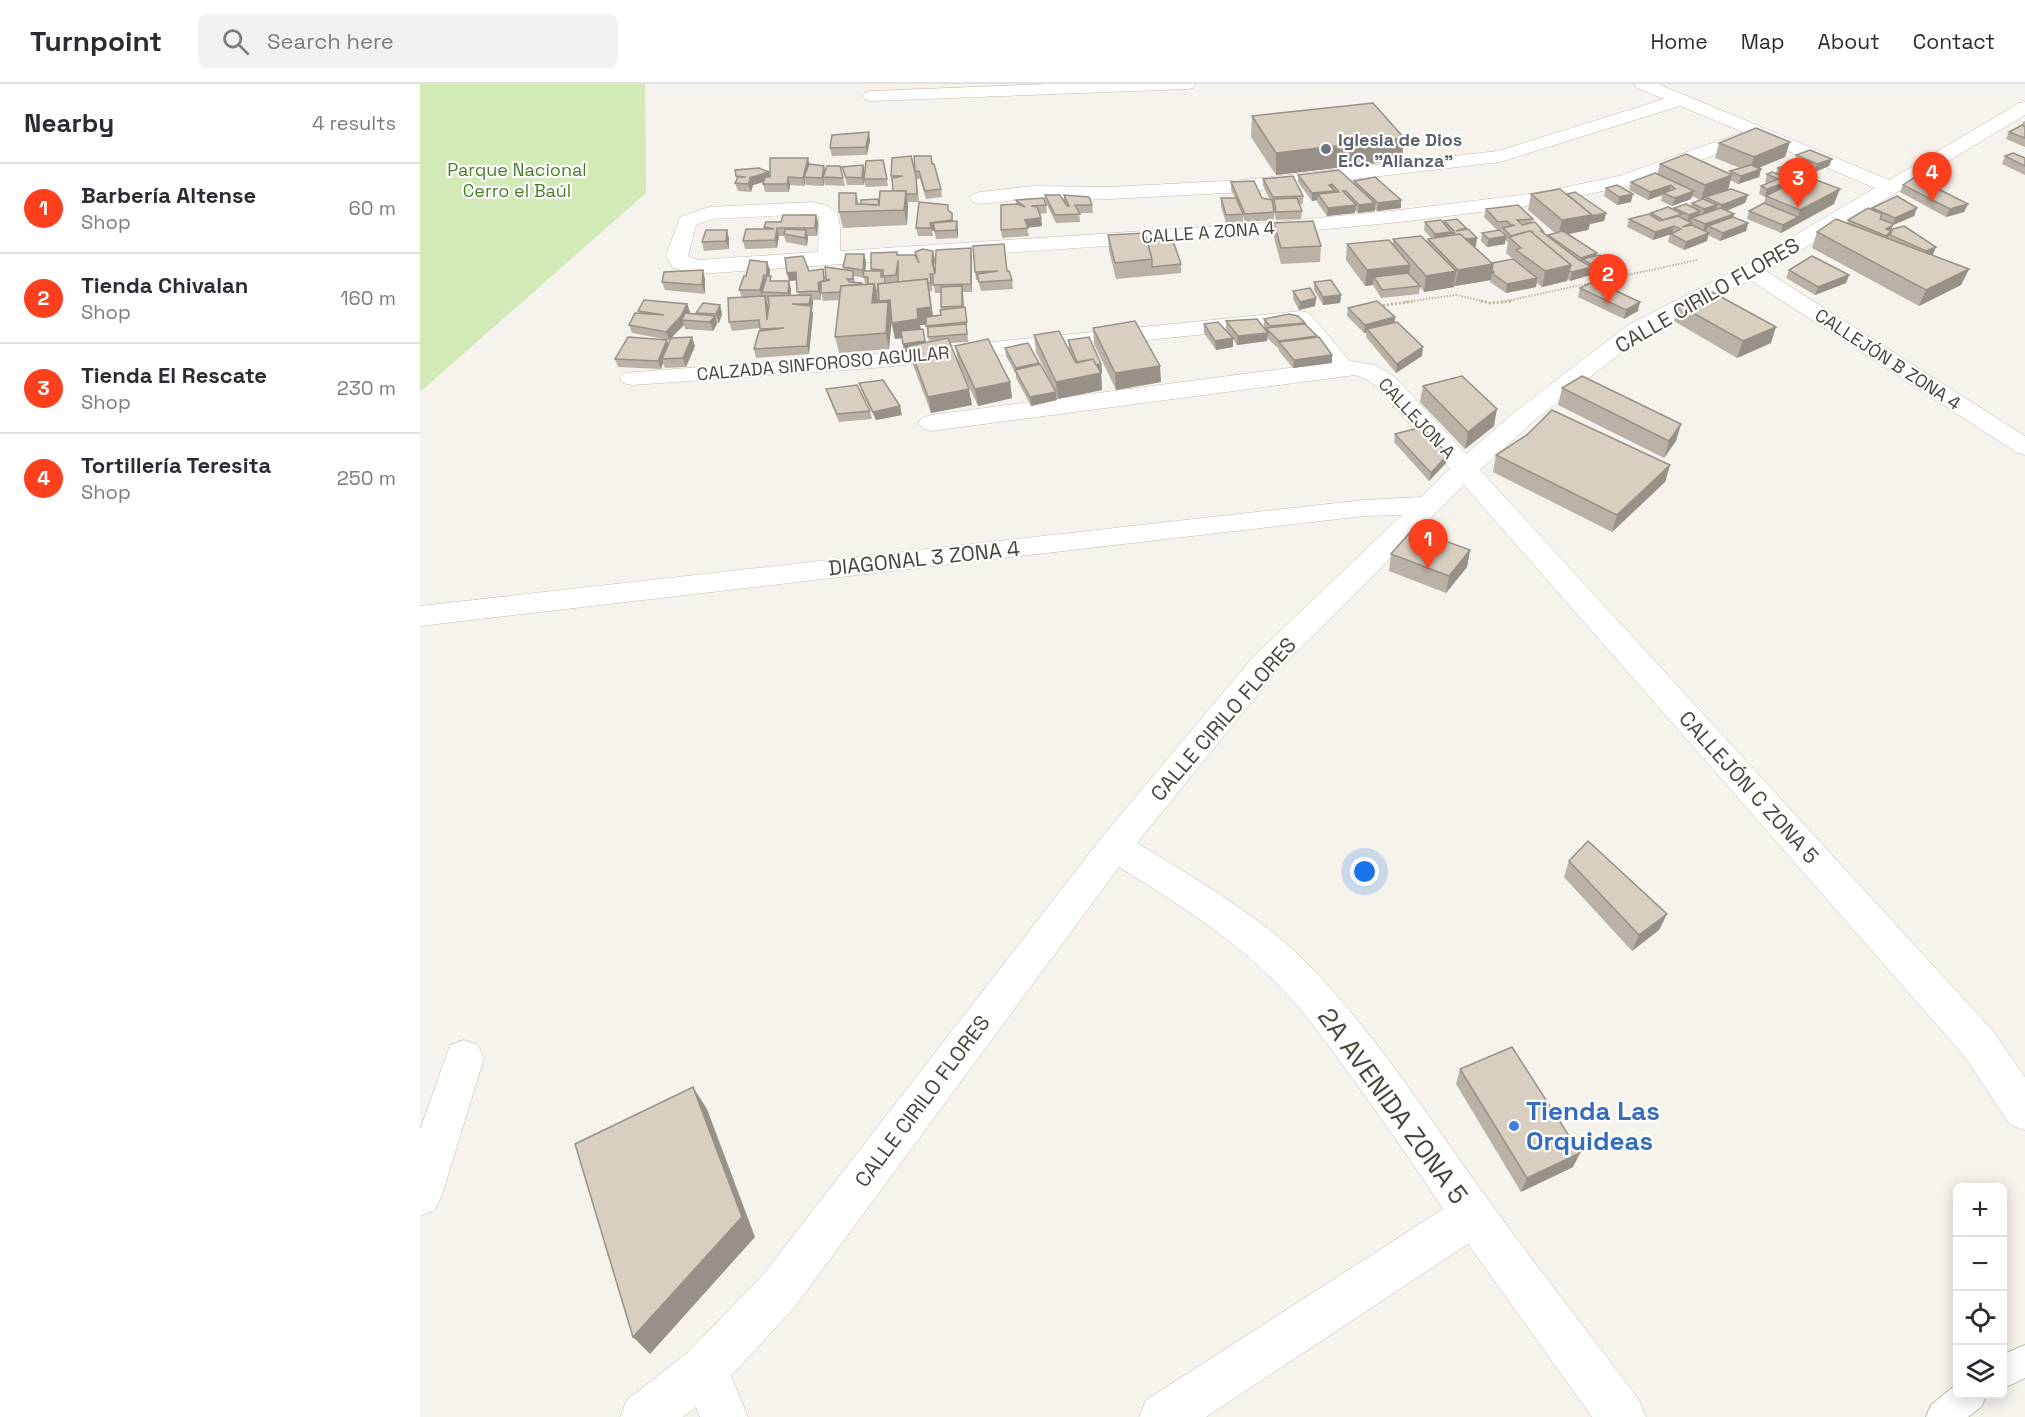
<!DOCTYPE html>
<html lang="en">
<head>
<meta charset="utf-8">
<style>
	:root { --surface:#fff; --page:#f2f2f3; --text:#2b2b33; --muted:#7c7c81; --line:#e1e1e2; --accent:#fc3f1d }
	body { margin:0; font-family:"Space Grotesk",sans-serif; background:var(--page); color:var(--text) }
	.controls { position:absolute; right:18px; bottom:18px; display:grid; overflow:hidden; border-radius:9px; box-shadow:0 3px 15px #0003 }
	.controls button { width:54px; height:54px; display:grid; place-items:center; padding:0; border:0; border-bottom:2px solid var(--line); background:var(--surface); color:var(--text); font:30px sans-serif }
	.you { position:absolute; left:945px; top:788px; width:21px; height:21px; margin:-15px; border:4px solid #fff; border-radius:50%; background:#1a73e8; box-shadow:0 0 0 9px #1a73e833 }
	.badge { display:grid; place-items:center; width:39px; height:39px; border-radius:50%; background:var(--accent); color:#fff; font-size:20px; font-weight:700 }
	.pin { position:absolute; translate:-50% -50px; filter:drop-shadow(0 2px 3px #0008) }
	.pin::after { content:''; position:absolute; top:32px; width:21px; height:18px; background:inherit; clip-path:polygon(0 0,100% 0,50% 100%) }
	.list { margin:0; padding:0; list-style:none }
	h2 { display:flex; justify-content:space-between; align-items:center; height:78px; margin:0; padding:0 24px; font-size:26px }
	h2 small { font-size:20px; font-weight:400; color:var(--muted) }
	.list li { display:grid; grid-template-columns:39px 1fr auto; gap:18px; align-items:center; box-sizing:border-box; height:90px; padding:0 24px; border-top:2px solid var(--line) }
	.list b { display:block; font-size:22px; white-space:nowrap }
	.list p { margin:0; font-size:20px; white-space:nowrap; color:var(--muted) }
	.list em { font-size:20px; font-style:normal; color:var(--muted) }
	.icon { flex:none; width:33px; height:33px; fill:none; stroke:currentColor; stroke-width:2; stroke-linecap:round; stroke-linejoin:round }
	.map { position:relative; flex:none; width:1605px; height:1333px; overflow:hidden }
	header { display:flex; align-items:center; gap:36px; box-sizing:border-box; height:84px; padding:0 30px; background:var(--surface); border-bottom:2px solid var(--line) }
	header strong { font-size:28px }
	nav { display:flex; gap:33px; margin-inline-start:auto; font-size:21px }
	.search { width:420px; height:54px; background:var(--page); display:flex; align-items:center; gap:15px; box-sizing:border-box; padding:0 21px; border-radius:9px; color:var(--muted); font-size:22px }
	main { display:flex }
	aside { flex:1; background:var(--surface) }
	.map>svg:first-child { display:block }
	.green { fill:#d2eab5 }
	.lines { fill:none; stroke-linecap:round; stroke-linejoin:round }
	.service-casing { stroke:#c2bbae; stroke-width:2 }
	.minor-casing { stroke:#c2bbae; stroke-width:1 }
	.path-far1 { stroke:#c4b79f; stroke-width:2; stroke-dasharray:1.5 1.5; stroke-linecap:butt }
	.path { stroke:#c4b79f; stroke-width:3; stroke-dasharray:2 2; stroke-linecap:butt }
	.service { fill:#fff; fill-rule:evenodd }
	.minor { fill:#fff; fill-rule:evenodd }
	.wall { fill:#bab2a6; fill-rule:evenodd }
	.shaded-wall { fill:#979187 }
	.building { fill:#d8cfc1; stroke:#979187; stroke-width:1.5 }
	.worship-dot { fill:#6b7280; stroke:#fff; stroke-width:2 }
	.shop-dot { fill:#3f7fe0; stroke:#fff; stroke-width:2 }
	.labels { text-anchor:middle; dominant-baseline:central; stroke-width:4.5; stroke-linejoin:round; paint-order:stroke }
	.far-worship-label { font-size:18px; font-weight:bold; fill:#5b616d; stroke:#fff; text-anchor:start }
	.far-park-label { font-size:18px; fill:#4a7f2a; stroke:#fff }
	.far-street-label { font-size:18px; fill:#4b4439; stroke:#fff }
	.street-label { font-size:21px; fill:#4b4439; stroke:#fff }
	.near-street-label { font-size:26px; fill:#4b4439; stroke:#fff }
	.near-shop-label { font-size:26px; font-weight:bold; fill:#366cbe; stroke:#fff; text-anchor:start }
</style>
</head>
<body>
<header>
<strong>Turnpoint</strong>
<div class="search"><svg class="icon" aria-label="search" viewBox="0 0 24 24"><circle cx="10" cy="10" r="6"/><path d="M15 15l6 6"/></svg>Search here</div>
<nav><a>Home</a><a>Map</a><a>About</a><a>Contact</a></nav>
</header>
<main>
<aside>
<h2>Nearby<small>4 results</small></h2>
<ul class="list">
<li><span class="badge">1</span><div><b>Barbería Altense</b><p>Shop</p></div><em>60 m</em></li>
<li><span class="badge">2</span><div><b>Tienda Chivalan</b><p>Shop</p></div><em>160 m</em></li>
<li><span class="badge">3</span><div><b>Tienda El Rescate</b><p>Shop</p></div><em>230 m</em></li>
<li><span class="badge">4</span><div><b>Tortillería Teresita</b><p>Shop</p></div><em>250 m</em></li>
</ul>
</aside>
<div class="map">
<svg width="1605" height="1333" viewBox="0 0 1605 1333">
	<rect width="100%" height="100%" fill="#f6f3ec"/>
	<polygon class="green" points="0,0 225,0 226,109 0,308"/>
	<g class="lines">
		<defs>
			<g id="service">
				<polygon points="1605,1261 1605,1294 1582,1305 1582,1271"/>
				<polygon points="1538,1299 1538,1310 1566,1310 1562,1322 1548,1333 1506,1333 1511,1321"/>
			</g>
			<g id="minor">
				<polygon points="629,0 776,0 773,4 767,5 452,17 446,16 443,12 446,8 452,7"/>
				<path d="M1214,0H1238L1469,96L1599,19L1605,18V31L1346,187L1605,352V371L1596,368L1330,196L1224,251L1114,337L1060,386L1573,947L1605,993V1046L1590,1041L1545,973L1044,401L855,589L717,759C772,792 843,834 887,879C957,951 1011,1037 1069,1117C1118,1184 1169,1249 1219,1316L1226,1333H1172L1048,1160L786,1333H719L726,1316L1023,1125C993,1079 962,1035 930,991C907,960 886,929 859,902C815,855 753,817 699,783L374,1224L311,1292L328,1333H280L276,1323L263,1333H200L207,1316L267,1269L342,1192L682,753L833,573L982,431L944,432L0,542V522L944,416L1001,413L1030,385L957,303L948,296L935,291L511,347L502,344L498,339L502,334L511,331L907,279L875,241L453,284L212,301L203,299L200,294L203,289L453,270L881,227L889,229L930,277L955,281L975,293L1046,370L1096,327L1208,241L1323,182L1455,104L1339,55L1211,101L1117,121L980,138L845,151L278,190L253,184L246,172L260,133L289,123L393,118C426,124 419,139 420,167L845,139L980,126L1117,109L1199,92L1323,48L1260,22L1080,78L824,108L690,115L613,114L560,120L553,118L550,114L553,110L560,108L613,102L690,103L824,96L1078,67L1244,15L1217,4ZM393,130L399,133L398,168L278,176L268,172L276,141L292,135Z"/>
				<polygon points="44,956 58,961 64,974 22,1111 15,1126 0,1132 0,1046 30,961"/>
			</g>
		</defs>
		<use href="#service" class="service-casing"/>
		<use href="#minor" class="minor-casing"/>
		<g class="path-far1">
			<polyline points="985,218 1036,211 1067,218"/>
			<polyline points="1082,218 1277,176"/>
		</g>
		<g class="path">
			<polyline points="1061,217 1070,219 1093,217"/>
			<polyline points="959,222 995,217"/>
		</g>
		<use href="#service" class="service"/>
		<use href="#minor" class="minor"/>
	</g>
	<g class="wall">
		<polygon points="832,32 982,76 856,91 831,53"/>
		<polygon points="1605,37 1605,63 1586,55 1589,48 1601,42 1603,38"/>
		<polygon points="450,56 447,71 412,72 410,64"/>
		<polygon points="1299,59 1365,73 1338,84 1341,85 1339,93 1318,100 1310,96 1308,106 1328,111 1325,119 1307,127 1314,130 1313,133 1328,139 1326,147 1300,157 1288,151 1287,157 1264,166 1248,158 1250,150 1233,156 1207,143 1209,135 1230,131 1231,129 1254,126 1254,124 1271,122 1272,119 1280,116 1272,112 1271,115 1252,122 1241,117 1242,111 1228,116 1209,106 1211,98 1237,90 1240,80 1309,90 1310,87 1320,84 1295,74"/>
		<polygon points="1376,71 1409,82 1395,88 1389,86 1388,89 1386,90 1385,92 1414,120 1361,149 1327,135 1329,127 1344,119 1346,112 1345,113 1339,110 1341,102 1348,99 1345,98 1347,90 1356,89 1358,84 1374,85 1375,81 1377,80 1374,79"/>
		<polygon points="494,72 513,80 521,105 522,113 506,115 500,95 497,95 499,118 488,118 488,122 487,141 423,144 419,128 436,109 439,120 459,120 473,107 471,92 495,89"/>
		<polygon points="1585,72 1605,74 1605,91 1582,80"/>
		<polygon points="463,76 468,102 446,103 444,97 444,101 427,101 422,83 445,89"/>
		<polygon points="389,80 423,94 425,102 405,101 404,98 404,102 386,101 385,98 385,102 370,101 369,108 345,108 343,100 343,98 333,101 331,108 318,107 315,99 317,96 316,92 350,92"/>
		<polygon points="878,91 934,99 934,97 981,124 957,127 955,125 955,127 938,129 935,126 935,129 907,132 897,118 897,116 892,117 878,98"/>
		<polygon points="843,95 883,112 883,120 879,120 882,127 881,135 856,136 854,128 854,136 825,138 823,132 823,138 806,139 801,122 801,114 815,114 811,106 811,98 842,114 850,116 843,102"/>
		<polygon points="1483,101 1548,120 1544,128 1526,133 1480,108"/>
		<polygon points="1186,104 1211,118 1197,121 1184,112"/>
		<polygon points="1111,110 1147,110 1186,129 1184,137 1170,140 1168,146 1149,150 1176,172 1189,187 1173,191 1170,189 1170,191 1150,197 1148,195 1147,197 1122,203 1117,199 1116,203 1086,209 1070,198 1071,195 1071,196 1035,202 1034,201 1034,203 1004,208 1000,203 999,210 961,214 953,201 945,202 926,176 927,160 973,160 973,155 1007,158 1008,155 1011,154 1004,146 1005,138 1023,139 1024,137 1046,144 1046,145 1056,162 1053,162 1072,179 1094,176 1086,169 1088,158 1085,156 1085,160 1067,163 1061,157 1062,149 1082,148 1083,146 1077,146 1064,133 1066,125 1113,135 1112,139 1127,152 1128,151 1135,149 1108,126"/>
		<polygon points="625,111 644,118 644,111 672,121 673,129 659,129 660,138 636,139 626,119"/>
		<polygon points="596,116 626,121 627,129 620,130 621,134 622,142 607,143 609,152 582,154 581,146 596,120"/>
		<polygon points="1452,124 1497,124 1494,132 1473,141 1468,154 1470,151 1516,163 1512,171 1549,185 1541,201 1499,222 1392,164 1397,148 1427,139 1428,136 1451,125"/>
		<polygon points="528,127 534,138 537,137 538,145 538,154 516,155 514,146 512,147 513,152 498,152 496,144"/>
		<polygon points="396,131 398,139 397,152 388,152 387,162 366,158 364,152 359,152 357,164 325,165 323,157 344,145 344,143 361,138"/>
		<polygon points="854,139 901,162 900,178 861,180 854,154"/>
		<polygon points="688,151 727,156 761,180 761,189 696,195 689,167"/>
		<polygon points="309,154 309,165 284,167 282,158"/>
		<path d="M495,168L515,175L514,185L515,190L552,172V208H543L544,223L546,232L548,258L530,259L538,277L535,262L590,298L592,314L558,322L540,283L552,321L511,329L492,278L490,268H484L482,254L475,255L471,238L469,265L419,269L415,253L419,216L403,217L401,207V216H393V219L392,226L393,230L389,270L336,274L334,265L340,247V244L312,247L309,238L322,213L319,206L326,192L347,178L350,186L349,192L352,197H369L367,189L389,187L405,193V197H406L405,183L424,186L423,183L444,170L446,178L445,187H451V185L478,171L497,175ZM434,192L444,194L445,200L435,199ZM377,196L378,211L371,212V205L369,197ZM512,198H513L515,209H521V231L513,232L510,208L512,207ZM347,217H349V221L348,228ZM500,241H506L509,258L506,259Z"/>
		<polygon points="1369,186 1429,191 1426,199 1395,211 1366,194"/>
		<polygon points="587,187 592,196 593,205 561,207 558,196 556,196 555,188"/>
		<polygon points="285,195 285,210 245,206 242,198"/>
		<polygon points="894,198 921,211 920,219 903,221 894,206"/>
		<polygon points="1160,204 1218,227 1204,235 1158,213"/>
		<polygon points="873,207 896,214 895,222 879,226 873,215"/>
		<polygon points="267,220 270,228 269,229 276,230 276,229 300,221 302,230 299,239 297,239 297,240 293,247 265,245 264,241 249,256 212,249 209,241 219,229 218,227"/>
		<polygon points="1259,221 1351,259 1317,274 1254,237"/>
		<polygon points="928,224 975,233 975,238 1002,272 976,289 946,253 946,249 944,249 927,232"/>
		<polygon points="844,235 885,239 885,240 897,252 897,254 912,271 912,279 873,284 859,267 859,265 847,254 847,257 817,261 806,245 806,237 846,246 844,243"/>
		<polygon points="784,240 813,254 813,263 796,266 784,249"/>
		<polygon points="673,244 741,298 696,306 674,260"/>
		<polygon points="614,251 649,264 648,256 681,280 682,289 681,289 682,306 638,315 636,310 637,316 611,322 596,294 596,290 586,272 585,264 619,279 630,297 616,268"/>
		<polygon points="249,260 275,262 266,283 245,284 243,279 241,285 198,283 195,275"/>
		<polygon points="439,299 482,331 456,336 442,308"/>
		<polygon points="1003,302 1074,342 1045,365 1000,318"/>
		<polygon points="1142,304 1256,357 1244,374 1138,321"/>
		<polygon points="406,305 450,327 452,335 419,338 409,314"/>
		<polygon points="975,350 1026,379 1009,397 974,358"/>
		<polygon points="1076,371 1250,381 1245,398 1192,448 1073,388"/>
		<polygon points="1050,466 1047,483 1026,509 969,487 971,470"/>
		<polygon points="1149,777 1247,830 1239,846 1212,867 1144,793"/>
		<polygon points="1040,985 1153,1083 1101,1108 1036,1000"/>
	</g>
	<g class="shaded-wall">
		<polygon points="449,48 450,56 447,71 446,63"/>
		<polygon points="984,54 982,76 856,91 856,69"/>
		<polygon points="1370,58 1365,73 1329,88 1334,73"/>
		<polygon points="388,74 390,82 384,93 385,98 385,102 383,94"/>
		<polygon points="1412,75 1409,82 1395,88 1397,80"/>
		<polygon points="443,81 445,89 444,101 442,94"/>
		<polygon points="1391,81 1388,89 1380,92 1383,84"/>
		<polygon points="404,82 406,90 403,93 404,98 404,102 402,94"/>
		<polygon points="1341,85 1339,93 1318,100 1321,92"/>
		<polygon points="349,88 351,96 333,101 331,108 328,100 329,94"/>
		<polygon points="1386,90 1383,97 1376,101 1378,93"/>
		<polygon points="1312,91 1308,106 1285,113 1284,115 1281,117 1285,101"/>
		<polygon points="368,93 370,101 369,108 367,100"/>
		<polygon points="1369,95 1364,106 1345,113 1347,105 1363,97"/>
		<polygon points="912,100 912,107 915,107 914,114 898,110 897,116 892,117 892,109 909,101"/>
		<polygon points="1251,101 1249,109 1243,109 1242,111 1228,116 1230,108"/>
		<polygon points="1420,105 1414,120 1361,149 1363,141 1378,133 1380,126"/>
		<polygon points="486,107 488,122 487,141 484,126"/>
		<polygon points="1274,107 1271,115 1252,122 1255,114"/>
		<polygon points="1213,110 1211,118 1197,121 1199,113"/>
		<polygon points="1328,111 1325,119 1300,129 1302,121"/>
		<polygon points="981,116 981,124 957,127 958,119"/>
		<polygon points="955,119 955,127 938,129 939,121"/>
		<polygon points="1548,120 1544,128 1526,133 1530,125"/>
		<polygon points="936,121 935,129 907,132 908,124"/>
		<polygon points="1297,121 1295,129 1282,133 1284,125"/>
		<polygon points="1497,124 1494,132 1473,141 1468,155 1463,160 1466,152 1466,145 1473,141 1475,134"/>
		<polygon points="1280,127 1278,135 1271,134 1270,138 1267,139 1269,131"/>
		<polygon points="532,129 533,144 512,147 510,139"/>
		<polygon points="1186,129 1184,137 1170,140 1168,146 1138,152 1142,136"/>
		<polygon points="1314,130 1311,138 1288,142 1286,147 1283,148 1285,140"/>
		<polygon points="396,131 398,139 397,152 395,144"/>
		<polygon points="621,134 622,142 606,144 605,136"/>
		<polygon points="537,137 538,145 538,154 536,146"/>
		<polygon points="1328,139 1326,147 1300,157 1303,149"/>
		<polygon points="1254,142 1252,150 1233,156 1235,148"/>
		<polygon points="357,144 359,152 357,164 355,156"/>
		<polygon points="307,146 309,154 309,165 306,157"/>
		<polygon points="386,146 388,154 387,162 385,154"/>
		<polygon points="1031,148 1030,156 1017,152 1016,158 1014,158 1015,150"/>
		<polygon points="1289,149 1287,157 1264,166 1266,158"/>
		<polygon points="1086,152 1085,160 1067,163 1069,155"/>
		<polygon points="1057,154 1056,162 1037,164 1038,156"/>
		<polygon points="1516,163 1513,171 1503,175 1506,167"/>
		<polygon points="551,164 552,172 552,208 551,200"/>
		<polygon points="513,167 515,175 513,186 512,178"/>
		<polygon points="1177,169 1175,177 1163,175 1162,181 1159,182 1161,174"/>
		<polygon points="444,170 446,178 445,194 443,186"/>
		<polygon points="347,178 350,186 349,199 347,191"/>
		<polygon points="1191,178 1189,187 1173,191 1175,183"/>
		<polygon points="1073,180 1071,196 1035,202 1038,186"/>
		<polygon points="990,181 989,197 954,193 953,201 945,202 947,186"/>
		<polygon points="1151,181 1147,197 1122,203 1125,187"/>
		<polygon points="1172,183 1170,191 1150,197 1152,188"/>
		<polygon points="403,185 406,204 400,207 401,216 399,207 398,199"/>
		<polygon points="1549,185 1541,201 1499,222 1506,206"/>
		<polygon points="283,186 285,195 285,210 282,201"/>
		<polygon points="1036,187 1034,203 1004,208 1006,192"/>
		<polygon points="376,188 379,196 369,197 371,205 370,217 368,209 369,197 367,189"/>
		<polygon points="344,191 347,199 342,208 343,214 340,206"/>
		<polygon points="1429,191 1426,199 1395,211 1398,203"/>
		<polygon points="1117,194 1116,203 1086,209 1087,200"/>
		<polygon points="507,195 514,240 500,241 501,252 475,255 472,239 497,225"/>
		<polygon points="454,200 458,216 456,235 452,219"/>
		<polygon points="542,202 543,210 544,230 542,222"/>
		<polygon points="391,211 393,219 392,226 393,230 389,270 387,262 390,225 389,220"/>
		<polygon points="921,211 920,219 903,221 903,213"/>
		<polygon points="345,212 348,220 349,244 347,236"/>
		<polygon points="896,214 895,222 879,226 880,218"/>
		<polygon points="470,216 472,234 469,265 459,217"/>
		<polygon points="1220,218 1218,227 1204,235 1206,226"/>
		<polygon points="267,220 270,228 266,237 263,236 261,232"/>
		<polygon points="300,221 302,230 299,239 296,230"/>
		<polygon points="261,232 264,241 249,256 246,248"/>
		<polygon points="295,232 297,240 293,247 290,238"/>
		<polygon points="975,233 974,242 947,245 946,249 944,249 945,241"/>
		<polygon points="1356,243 1351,259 1317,274 1323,257"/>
		<polygon points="503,245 507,266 489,262 490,268 484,268 483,260"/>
		<polygon points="848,249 847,257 817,261 818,252"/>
		<polygon points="897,252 896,260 859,258 858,266 859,257"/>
		<polygon points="272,253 275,262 266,283 263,274"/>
		<polygon points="813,254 813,263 796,266 795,257"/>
		<polygon points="247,256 250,264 242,275 243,279 241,285 238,277"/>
		<polygon points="1003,263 1002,272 976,289 977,280"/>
		<polygon points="912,271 912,279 873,284 874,276"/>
		<polygon points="619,279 620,287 596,288 596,284"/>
		<polygon points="681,280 682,289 660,293 659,284"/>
		<polygon points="740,282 741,298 696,306 695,289"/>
		<polygon points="681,289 682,306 638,315 636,298"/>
		<polygon points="590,298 592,314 558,322 555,305"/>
		<polygon points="549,305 552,321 511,329 508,313"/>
		<polygon points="636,308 637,316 611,322 610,313"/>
		<polygon points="480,322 482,331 456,336 453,328"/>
		<polygon points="1077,325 1074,342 1045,365 1048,348"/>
		<polygon points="1261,340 1256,357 1244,374 1249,357"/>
		<polygon points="1028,370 1026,379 1009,397 1011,389"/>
		<polygon points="1250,381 1245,398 1192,448 1197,431"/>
		<polygon points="1050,466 1047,483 1026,509 1029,492"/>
		<polygon points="1247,830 1239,846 1212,867 1219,851"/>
		<polygon points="273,1003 287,1025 335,1153 230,1270 213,1253"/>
		<polygon points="1160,1069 1153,1083 1101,1108 1107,1094"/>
	</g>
	<g class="building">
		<polygon points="953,19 984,54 856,69 832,32"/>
		<polygon points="1602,41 1605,43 1605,54 1589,48"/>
		<polygon points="1336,44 1370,58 1334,73 1299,59"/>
		<polygon points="449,48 446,63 410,64 412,51"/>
		<polygon points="1390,66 1412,75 1397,80 1376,71"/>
		<polygon points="1593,69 1605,74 1605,82 1585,72"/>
		<polygon points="1266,70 1312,91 1285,101 1240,80"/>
		<polygon points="491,72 496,92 497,110 486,110 486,107 473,107 472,94 483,92 471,92 472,74"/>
		<polygon points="494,72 511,72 512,80 514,80 521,105 505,107 499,87 495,87"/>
		<polygon points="350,74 388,74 383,94 368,93 367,100 343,100 345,93 350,93"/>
		<polygon points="463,76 467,95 444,95 446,77"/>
		<polygon points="1384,78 1391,81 1383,84 1375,81"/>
		<polygon points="389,80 404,82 402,94 384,93"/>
		<polygon points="443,81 442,94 426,93 422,83"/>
		<polygon points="1331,81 1341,85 1321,92 1310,87"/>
		<polygon points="1365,81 1386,90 1378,93 1358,84"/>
		<polygon points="407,82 420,82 423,94 403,93"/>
		<polygon points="339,84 349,88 329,94 331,94 328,100 315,99 318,93 326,93 316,92 315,86"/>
		<polygon points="919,86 955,119 939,121 926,107 923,107 936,121 908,124 898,110 919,108 912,100 909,101 915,107 892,109 878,91"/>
		<polygon points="1352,88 1369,95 1363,97 1367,98 1347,105 1341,102 1358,95 1347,90"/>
		<polygon points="1235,89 1274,107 1255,114 1243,109 1255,105 1251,101 1230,108 1211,98"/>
		<polygon points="873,92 883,112 853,113 843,95"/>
		<polygon points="1386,92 1420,105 1380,126 1346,112"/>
		<polygon points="955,93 981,116 958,119 934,97"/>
		<polygon points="1495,93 1548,120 1530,125 1483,101"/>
		<polygon points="834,97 842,114 852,116 854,128 825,130 811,98"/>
		<polygon points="1197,101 1213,110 1199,113 1186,104"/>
		<polygon points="1140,105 1172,131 1142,136 1111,110"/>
		<polygon points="1311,105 1328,111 1302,121 1285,113"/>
		<polygon points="460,107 486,107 484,126 419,128 419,109 436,109 436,120 459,121"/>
		<polygon points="1155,108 1186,129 1171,132 1172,131 1147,110"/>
		<polygon points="625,111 640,111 647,122 649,122 644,111 669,113 672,121 655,121 660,130 635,131"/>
		<polygon points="1477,112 1497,124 1475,134 1452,124"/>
		<polygon points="624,114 626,121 611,122 617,123 621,134 605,136 608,144 581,146 581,121 598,120 605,123 596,116"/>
		<polygon points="801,114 816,114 823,130 806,131"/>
		<polygon points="877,114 882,127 856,128 854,115"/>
		<polygon points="458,115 459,121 441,120 441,116"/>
		<polygon points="1283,115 1297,121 1284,125 1272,119"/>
		<polygon points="499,118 528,121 528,126 532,129 532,136 510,139 511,144 496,144"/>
		<polygon points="1344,119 1378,133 1363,141 1329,127"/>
		<polygon points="1266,120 1280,127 1269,131 1254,124"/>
		<polygon points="1098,121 1113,135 1097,136 1102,141 1115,138 1123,147 1121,147 1159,176 1172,183 1152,188 1149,187 1151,181 1112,149 1113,148 1110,147 1091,152 1083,144 1095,141 1091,141 1087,137 1078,138 1066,125"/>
		<polygon points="1248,123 1262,130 1243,136 1231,129"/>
		<polygon points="1301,124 1314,130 1285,140 1271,134"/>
		<polygon points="1448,124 1462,130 1460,135 1474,140 1466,145 1471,147 1466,152 1428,136"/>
		<polygon points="1229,130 1240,137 1258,132 1272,139 1262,143 1272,141 1289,149 1266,158 1251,150 1261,145 1254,142 1235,148 1209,135"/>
		<polygon points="363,131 396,131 395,144 357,144 355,156 323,157 326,145 354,145 344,143 346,138 361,138"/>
		<polygon points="1313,133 1328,139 1303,149 1288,142"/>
		<polygon points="1037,135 1046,144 1036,147 1048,145 1057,154 1046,155 1040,150 1035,151 1034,147 1024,137"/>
		<polygon points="1416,135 1549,185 1506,206 1397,148"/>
		<polygon points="1021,136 1031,148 1015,150 1005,138"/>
		<polygon points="537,137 536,146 515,147 513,139"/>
		<polygon points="893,137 901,162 861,164 854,139"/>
		<polygon points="1484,142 1516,163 1506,167 1470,151 1473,145"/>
		<polygon points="365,145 386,146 385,154 364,150"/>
		<polygon points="286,146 307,146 306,157 282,158"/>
		<polygon points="1080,146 1086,152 1069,155 1062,149"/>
		<polygon points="1110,147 1151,181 1125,187 1096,166 1101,164 1089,153"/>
		<polygon points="1143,147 1177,169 1161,174 1128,151"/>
		<polygon points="725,149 732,175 695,179 688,151"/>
		<polygon points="1033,149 1034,151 1019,153 1017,152"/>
		<polygon points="1040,150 1073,180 1038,186 1008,155"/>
		<polygon points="1001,152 1036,187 1006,192 973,155"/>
		<polygon points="752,154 761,180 732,183 732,175 727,156"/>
		<polygon points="969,156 990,181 947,186 927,160"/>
		<polygon points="584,160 587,187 589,187 592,196 559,198 557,190 578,187 555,188 553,162"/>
		<polygon points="551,164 551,200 513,201 513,190 510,190 511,199 508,199 507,195 478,198 478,176 476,191 463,192 463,186 451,185 451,169 477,168 477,171 495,171 499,179 495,168 503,165 513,167 512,178 515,190 516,166"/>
		<polygon points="426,170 444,170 443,186 423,183"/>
		<polygon points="1180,171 1191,178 1175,183 1163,175"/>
		<polygon points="383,172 389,187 403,185 404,196 398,199 399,207 377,208 376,188 367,189 365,174"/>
		<polygon points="1392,172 1429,191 1398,203 1369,186"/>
		<polygon points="1093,175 1117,194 1087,200 1072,189 1074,188 1072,186 1073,180 1072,179"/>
		<polygon points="330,176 347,178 347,191 344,191 340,206 319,206 324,192 326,192"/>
		<polygon points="405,183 433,187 433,195 427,195 430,198 442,199 442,200 421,202 420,208 401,209 401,198 410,196 406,195"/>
		<polygon points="283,186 282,201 242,198 244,188"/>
		<polygon points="443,187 461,187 461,193 465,193 465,199 458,200 458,207 456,207 454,200 448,200 448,193 444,193"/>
		<polygon points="988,189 1000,202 962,206 954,193"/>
		<polygon points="347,192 351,192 350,197 369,197 368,209 342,208"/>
		<polygon points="507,195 511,223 497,225 498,235 472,239 470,216 459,217 458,200"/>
		<polygon points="911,196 921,211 903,213 894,198"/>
		<polygon points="1175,197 1220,218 1206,226 1160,204"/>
		<polygon points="454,200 452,219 468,218 466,249 415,253 421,202"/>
		<polygon points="542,202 542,222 521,223 521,203"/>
		<polygon points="890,204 896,214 880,218 873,207"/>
		<polygon points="1292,208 1356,243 1323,257 1259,221"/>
		<polygon points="391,211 389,220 372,220 391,222 387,262 334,265 339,247 364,244 340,245 339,236 309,238 308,214 345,212 347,236 349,221 348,212"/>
		<polygon points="224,216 267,220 261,232 246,248 209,241 215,229 244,231 218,227"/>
		<polygon points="957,217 975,233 945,241 928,224"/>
		<polygon points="283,219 300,221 296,230 276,229"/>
		<polygon points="545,223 547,238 506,242 506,233 521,231 520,226"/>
		<polygon points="265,229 295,232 290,238 262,236"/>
		<polygon points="869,230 878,232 885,239 850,242 844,235"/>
		<polygon points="837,235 848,249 818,252 806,237"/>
		<polygon points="715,237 740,282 695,289 673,244"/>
		<polygon points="798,238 813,254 795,257 784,240"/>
		<polygon points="977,238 1003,263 977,280 947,245"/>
		<polygon points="546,240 547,250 508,253 508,243"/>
		<polygon points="885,240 897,252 859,257 846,244"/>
		<polygon points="503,245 505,257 483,260 481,247"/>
		<polygon points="639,247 656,279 673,275 681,289 636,298 614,251"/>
		<polygon points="208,253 247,256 238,277 195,275"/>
		<polygon points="272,253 263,274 242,275 251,254"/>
		<polygon points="669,253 681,280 676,281 673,275 657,278 648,256"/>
		<polygon points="899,253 912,271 874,276 859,258"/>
		<polygon points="528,254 549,305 508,313 489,262"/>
		<polygon points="568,255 590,298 555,305 535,262"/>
		<polygon points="608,259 619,279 596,284 585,264"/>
		<polygon points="620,280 636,308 610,313 595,286"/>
		<polygon points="1042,292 1077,325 1048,348 1003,302"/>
		<polygon points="1162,292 1261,340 1249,357 1142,304"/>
		<polygon points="463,296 480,322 453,328 439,299"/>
		<polygon points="437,301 450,327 417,330 406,305"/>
		<polygon points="1132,326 1250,381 1197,431 1076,371 1108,350"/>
		<polygon points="1002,343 1028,370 1011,389 975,350"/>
		<polygon points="993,445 1050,466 1029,492 971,470"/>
		<polygon points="1168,757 1247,830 1219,851 1149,777"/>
		<polygon points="1092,963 1160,1069 1107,1094 1040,985"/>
		<polygon points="273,1003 322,1133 213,1253 155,1060"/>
	</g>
	<circle class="worship-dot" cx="906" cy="65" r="6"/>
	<circle class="shop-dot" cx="1094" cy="1042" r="6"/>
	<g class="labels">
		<g class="far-worship-label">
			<text x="918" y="55">Iglesia de Dios<tspan x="918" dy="21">E.C. "Alianza"</tspan></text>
		</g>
		<g class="far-park-label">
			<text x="97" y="85">Parque Nacional<tspan x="97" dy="21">Cerro el Baúl</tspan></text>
		</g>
		<g class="far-street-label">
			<text transform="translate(788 148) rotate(-4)">CALLE A ZONA 4</text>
			<text transform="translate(1468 275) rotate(33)">CALLEJÓN B ZONA 4</text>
			<text transform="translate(403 279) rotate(-5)">CALZADA SINFOROSO AGUILAR</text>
			<text transform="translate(997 334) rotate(47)">CALLEJON A</text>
		</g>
		<g class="street-label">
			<text transform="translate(1287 211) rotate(-30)">CALLE CIRILO FLORES</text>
			<text transform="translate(504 474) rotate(-6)">DIAGONAL 3 ZONA 4</text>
			<text transform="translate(803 635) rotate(-49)">CALLE CIRILO FLORES</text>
			<text transform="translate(1329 703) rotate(48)">CALLEJÓN C ZONA 5</text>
			<text transform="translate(502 1017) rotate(-53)">CALLE CIRILO FLORES</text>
		</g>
		<g class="near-street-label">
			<text transform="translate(973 1022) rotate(54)">2A AVENIDA ZONA 5</text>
		</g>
		<g class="near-shop-label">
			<text x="1106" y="1027">Tienda Las<tspan x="1106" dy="30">Orquideas</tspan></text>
		</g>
	</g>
</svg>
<div class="controls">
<button>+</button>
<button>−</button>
<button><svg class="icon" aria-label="locate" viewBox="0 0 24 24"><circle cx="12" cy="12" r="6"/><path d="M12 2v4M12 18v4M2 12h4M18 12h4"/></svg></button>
<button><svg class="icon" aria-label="layers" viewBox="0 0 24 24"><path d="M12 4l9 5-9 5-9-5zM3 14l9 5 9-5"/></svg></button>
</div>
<div class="you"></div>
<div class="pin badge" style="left:1008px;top:485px">1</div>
<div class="pin badge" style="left:1188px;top:220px">2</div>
<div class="pin badge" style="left:1378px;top:124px">3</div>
<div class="pin badge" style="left:1512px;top:118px">4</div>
</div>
</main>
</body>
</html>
